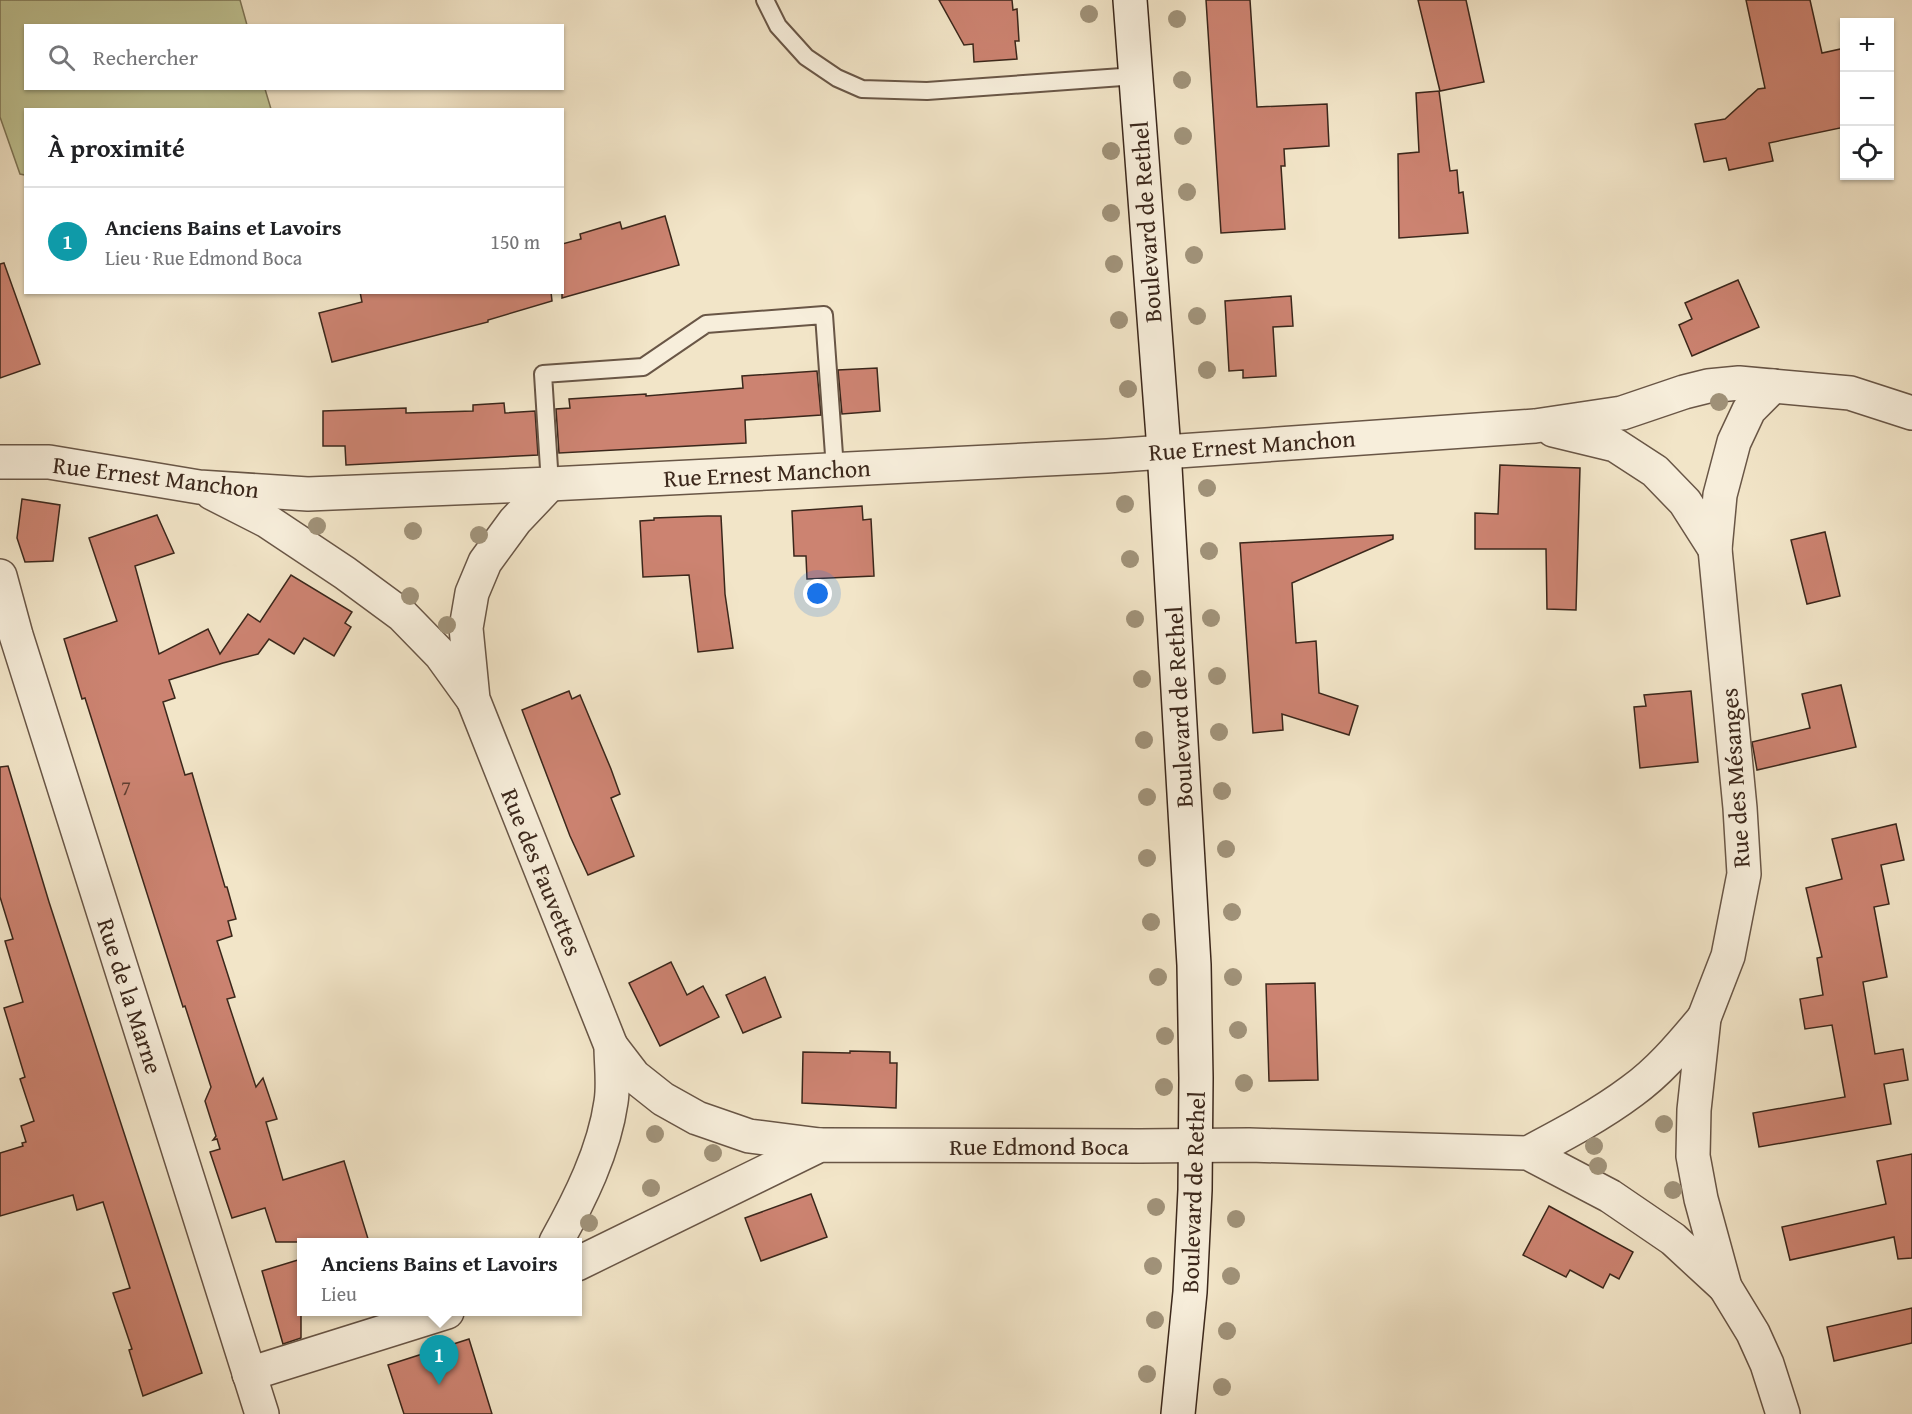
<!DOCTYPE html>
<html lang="fr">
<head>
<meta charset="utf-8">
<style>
	:root { --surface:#fff; --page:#f6f6f6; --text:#202124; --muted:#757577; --line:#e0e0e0; --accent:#0f766e }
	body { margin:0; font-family:"Gentium Book Plus",serif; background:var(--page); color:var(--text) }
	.controls { position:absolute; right:18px; top:18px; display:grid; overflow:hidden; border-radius:0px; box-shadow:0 2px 4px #0004 }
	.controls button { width:54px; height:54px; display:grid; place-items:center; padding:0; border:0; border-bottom:2px solid var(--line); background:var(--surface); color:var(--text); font:30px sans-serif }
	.you { position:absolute; left:818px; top:594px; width:21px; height:21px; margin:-15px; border:4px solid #fff; border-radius:50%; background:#1a73e8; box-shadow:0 0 0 9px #1a73e833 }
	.badge { display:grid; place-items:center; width:39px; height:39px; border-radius:50%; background:var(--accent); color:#fff; font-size:20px; font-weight:700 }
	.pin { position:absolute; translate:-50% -50px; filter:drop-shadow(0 2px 3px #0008) }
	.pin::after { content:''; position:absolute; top:32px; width:21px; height:18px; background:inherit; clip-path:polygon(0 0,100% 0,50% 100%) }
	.popup { position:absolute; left:297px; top:1238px; width:285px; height:78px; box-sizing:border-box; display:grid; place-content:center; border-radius:0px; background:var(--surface); filter:drop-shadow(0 2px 4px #0005); font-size:20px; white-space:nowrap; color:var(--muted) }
	.popup b { font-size:22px; color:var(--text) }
	.popup::after { content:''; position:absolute; left:50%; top:100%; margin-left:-12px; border:12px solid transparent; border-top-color:var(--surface) }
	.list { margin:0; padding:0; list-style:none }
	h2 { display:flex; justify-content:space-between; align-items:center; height:78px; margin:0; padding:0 24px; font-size:26px }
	h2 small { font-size:20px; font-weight:400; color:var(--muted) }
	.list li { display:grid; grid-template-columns:39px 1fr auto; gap:18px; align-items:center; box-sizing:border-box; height:108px; padding:0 24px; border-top:2px solid var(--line) }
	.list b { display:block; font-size:22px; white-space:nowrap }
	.list p { margin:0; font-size:20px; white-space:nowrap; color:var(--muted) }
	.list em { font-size:20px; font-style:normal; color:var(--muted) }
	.icon { flex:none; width:33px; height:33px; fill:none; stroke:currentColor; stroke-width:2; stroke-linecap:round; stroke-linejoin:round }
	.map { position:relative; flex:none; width:1912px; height:1414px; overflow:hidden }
	.search { position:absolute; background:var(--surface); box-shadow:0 2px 4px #0004; left:24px; top:24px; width:540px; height:66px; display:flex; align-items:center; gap:15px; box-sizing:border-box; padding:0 21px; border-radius:0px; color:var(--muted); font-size:22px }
	.panel { position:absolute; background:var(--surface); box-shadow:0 2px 4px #0004; left:24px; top:108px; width:540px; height:186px; border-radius:0px }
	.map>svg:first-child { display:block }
	.green { fill:#bfc393; stroke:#7d7557; stroke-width:1.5 }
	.building { fill:#cc8371; stroke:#3b271b; stroke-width:1.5 }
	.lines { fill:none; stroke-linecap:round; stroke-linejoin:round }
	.lane-casing { stroke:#695646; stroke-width:20 }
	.street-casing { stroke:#695646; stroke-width:36 }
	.secondary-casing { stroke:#3b271b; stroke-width:36 }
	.lane { stroke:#f7eedb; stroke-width:16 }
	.street { stroke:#f7eedb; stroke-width:33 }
	.secondary { stroke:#f7eedb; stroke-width:33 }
	.tree { fill:#a09279 }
	.labels { text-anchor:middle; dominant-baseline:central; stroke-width:5; stroke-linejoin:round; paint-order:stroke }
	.number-label { font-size:21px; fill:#5f3e30 }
	.street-label { font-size:24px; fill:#3b271b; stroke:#f7eedb }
</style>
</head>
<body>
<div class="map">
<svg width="1912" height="1414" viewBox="0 0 1912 1414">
	<rect width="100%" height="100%" fill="#f2e5c8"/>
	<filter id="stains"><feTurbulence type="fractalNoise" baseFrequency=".00333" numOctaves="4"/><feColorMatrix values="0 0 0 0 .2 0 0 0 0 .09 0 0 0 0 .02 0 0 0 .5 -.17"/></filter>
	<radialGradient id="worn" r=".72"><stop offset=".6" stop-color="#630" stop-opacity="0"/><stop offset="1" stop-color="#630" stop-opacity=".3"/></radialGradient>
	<polygon class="green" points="0,0 240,0 247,25 26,26 26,88 265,89 271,109 26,110 25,175 20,174 0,117"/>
	<g class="building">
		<polygon points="939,0 1012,0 1013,10 1017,9 1019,41 1015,41 1017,59 974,62 973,44 964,45"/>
		<polygon points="1206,0 1250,0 1257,107 1327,104 1329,146 1284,149 1285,166 1281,166 1285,229 1221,233"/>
		<polygon points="1418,0 1466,0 1484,82 1440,91"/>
		<polygon points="1746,0 1810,0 1822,53 1845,48 1845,127 1769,143 1773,161 1729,170 1726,158 1704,162 1695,124 1725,119 1758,89 1765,88"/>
		<polygon points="1439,91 1450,171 1457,170 1459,193 1463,192 1468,233 1399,238 1398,154 1419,152 1416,93"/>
		<polygon points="665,216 679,265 562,298 562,244 581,239 580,234 620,222 622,229"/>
		<polygon points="4,263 40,364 0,378 0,264"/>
		<polygon points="1738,280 1759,327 1692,356 1679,325 1692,319 1685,303"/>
		<polygon points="360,292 551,292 552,301 488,320 488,322 332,362 319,313 362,302"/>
		<polygon points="1291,296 1293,326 1273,327 1276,376 1243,378 1243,370 1229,371 1225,301"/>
		<polygon points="877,368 880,411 842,414 838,370"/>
		<polygon points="817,371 821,415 745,420 746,443 559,453 556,409 570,408 569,399 646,394 646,396 743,388 742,376"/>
		<polygon points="504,403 505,413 535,411 538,455 346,465 345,446 323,446 323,411 406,408 406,413 473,411 473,405"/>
		<polygon points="1500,465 1580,468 1576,610 1547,609 1546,549 1475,549 1475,513 1498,514"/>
		<polygon points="22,499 60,505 53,561 25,562 17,538"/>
		<polygon points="862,506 863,520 871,519 874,576 807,579 806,556 794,556 792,511"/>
		<polygon points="157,515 174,553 135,566 159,654 208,629 220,654 248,614 260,622 291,575 352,612 345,623 351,627 334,656 304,638 294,654 269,639 258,654 223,663 169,680 175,698 163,702 185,775 192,773 225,887 227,887 236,919 228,921 232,936 217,941 235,997 227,999 256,1087 263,1078 277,1119 266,1122 283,1180 344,1161 369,1242 276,1242 265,1208 232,1218 210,1152 220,1149 217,1139 213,1140 216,1136 205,1101 211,1087 185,1006 183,1007 85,698 82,699 64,639 117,621 89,538"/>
		<polygon points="708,516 721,516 725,594 733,648 698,652 689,575 643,577 640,521 654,520 654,518"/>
		<polygon points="1825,532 1840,596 1807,604 1791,540"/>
		<polygon points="1393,535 1393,539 1292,583 1296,643 1316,641 1319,693 1358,706 1349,735 1282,714 1283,730 1253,733 1240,543"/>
		<polygon points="1841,685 1856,747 1757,770 1752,742 1810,728 1802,694"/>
		<polygon points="569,691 572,699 580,695 611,769 620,794 611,798 634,856 588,875 570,836 522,710"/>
		<polygon points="1691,691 1698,762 1640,768 1634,707 1646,706 1644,695"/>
		<polygon points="8,766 49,902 202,1373 143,1396 129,1350 132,1349 113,1293 130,1288 103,1202 77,1210 73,1195 0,1216 0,1153 23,1146 22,1143 26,1142 21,1126 34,1121 20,1079 25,1077 4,1008 23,1002 5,941 13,939 0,897 0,767"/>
		<polygon points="1896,824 1904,860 1881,865 1889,904 1874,907 1887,977 1863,982 1875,1054 1903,1049 1908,1080 1884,1084 1891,1124 1759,1147 1753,1113 1845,1097 1832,1025 1805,1029 1800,999 1823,995 1817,958 1822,957 1806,888 1842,879 1832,839"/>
		<polygon points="671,962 687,995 703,986 719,1017 660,1046 629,983"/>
		<polygon points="765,977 781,1017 743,1033 726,995"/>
		<polygon points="1315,983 1318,1080 1269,1081 1266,984"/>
		<polygon points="850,1051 890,1052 890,1063 897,1063 896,1108 802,1103 803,1052 850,1053"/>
		<polygon points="1912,1154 1912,1258 1898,1259 1894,1237 1790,1260 1782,1227 1886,1204 1877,1161"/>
		<polygon points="811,1194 827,1237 761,1261 745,1218"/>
		<polygon points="1549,1206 1633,1252 1619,1279 1610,1274 1603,1288 1570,1270 1566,1277 1523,1255"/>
		<polygon points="301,1259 301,1338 283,1344 262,1271"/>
		<polygon points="1912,1308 1912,1343 1834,1361 1827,1327"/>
		<polygon points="469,1339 492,1414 404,1414 388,1365"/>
	</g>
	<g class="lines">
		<defs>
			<g id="lane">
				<polyline points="765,0 778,26 806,57 837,78 862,89 927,91 1136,76"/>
				<polyline points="550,484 543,374 643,367 706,324 824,315 835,469"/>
			</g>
			<g id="street">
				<polyline points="1773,386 1749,410 1734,442 1720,495 1715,549 1740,808 1744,874 1728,956 1704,1018 1694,1110 1693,1156 1701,1199 1725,1287 1753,1333 1767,1364 1783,1414"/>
				<polyline points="1553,430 1615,445 1655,471 1685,502 1715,549"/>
				<polyline points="0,462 49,462 199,487 308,494 550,484 1107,456 1535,426 1622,413 1684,392 1708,386 1739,383 1850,393 1912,413"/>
				<path d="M550,484L515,521L485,562L472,593L466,628L473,699L611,1046C611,1064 614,1084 611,1102C604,1151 580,1199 556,1242"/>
				<polyline points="212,493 267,521 345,573 402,615 441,655 472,698"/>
				<polyline points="0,576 16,635 262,1414"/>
				<polyline points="611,1046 634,1076 663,1099 697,1118 749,1136 820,1145"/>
				<path d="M1528,1153C1564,1134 1600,1115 1632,1091C1660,1071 1682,1044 1704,1018"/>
				<polyline points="577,1264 820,1145 1140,1146 1249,1145 1528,1153 1610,1196 1673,1239 1725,1287"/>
				<polyline points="249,1374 447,1312"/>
			</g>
			<polyline id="secondary" points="1130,0 1164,450 1194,965 1196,1078 1195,1190 1190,1292 1178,1414"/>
		</defs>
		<use href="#lane" class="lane-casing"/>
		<use href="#street" class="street-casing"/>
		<use href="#secondary" class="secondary-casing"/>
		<use href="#lane" class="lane"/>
		<use href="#street" class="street"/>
		<use href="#secondary" class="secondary"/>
	</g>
	<g class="tree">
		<circle cx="1089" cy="14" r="9"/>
		<circle cx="1177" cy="19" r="9"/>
		<circle cx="1182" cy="80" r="9"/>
		<circle cx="1183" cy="136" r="9"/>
		<circle cx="1111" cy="151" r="9"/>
		<circle cx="1187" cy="192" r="9"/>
		<circle cx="1111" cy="213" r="9"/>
		<circle cx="1194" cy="255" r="9"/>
		<circle cx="1114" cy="264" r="9"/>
		<circle cx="1197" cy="316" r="9"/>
		<circle cx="1119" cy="320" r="9"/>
		<circle cx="1207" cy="370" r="9"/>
		<circle cx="1128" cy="389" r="9"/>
		<circle cx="1719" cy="402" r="9"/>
		<circle cx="1207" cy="488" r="9"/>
		<circle cx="1125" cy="504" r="9"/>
		<circle cx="317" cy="526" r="9"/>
		<circle cx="413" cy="531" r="9"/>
		<circle cx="479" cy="535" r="9"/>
		<circle cx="1209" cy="551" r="9"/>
		<circle cx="1130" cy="559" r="9"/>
		<circle cx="410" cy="596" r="9"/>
		<circle cx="1211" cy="618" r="9"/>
		<circle cx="1135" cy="619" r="9"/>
		<circle cx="447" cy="625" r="9"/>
		<circle cx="1217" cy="676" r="9"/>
		<circle cx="1142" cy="679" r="9"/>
		<circle cx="1219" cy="732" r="9"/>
		<circle cx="1144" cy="740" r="9"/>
		<circle cx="1222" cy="791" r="9"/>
		<circle cx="1147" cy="797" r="9"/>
		<circle cx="1226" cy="849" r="9"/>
		<circle cx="1147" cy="858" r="9"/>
		<circle cx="1232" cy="912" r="9"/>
		<circle cx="1151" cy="922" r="9"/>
		<circle cx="1158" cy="977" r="9"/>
		<circle cx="1233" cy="977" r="9"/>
		<circle cx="1238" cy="1030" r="9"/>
		<circle cx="1165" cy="1036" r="9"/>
		<circle cx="1244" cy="1083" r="9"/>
		<circle cx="1164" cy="1087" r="9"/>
		<circle cx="1664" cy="1124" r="9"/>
		<circle cx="655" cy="1134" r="9"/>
		<circle cx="1594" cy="1146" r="9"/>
		<circle cx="713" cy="1153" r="9"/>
		<circle cx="1598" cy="1166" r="9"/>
		<circle cx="651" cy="1188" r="9"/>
		<circle cx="1673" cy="1190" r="9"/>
		<circle cx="1156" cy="1207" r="9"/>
		<circle cx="1236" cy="1219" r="9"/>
		<circle cx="589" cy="1223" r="9"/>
		<circle cx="1153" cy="1266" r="9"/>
		<circle cx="1231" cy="1276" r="9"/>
		<circle cx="1155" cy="1320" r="9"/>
		<circle cx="1227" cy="1331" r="9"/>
		<circle cx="1147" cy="1374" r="9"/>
		<circle cx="1222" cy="1387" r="9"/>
	</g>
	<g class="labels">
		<g class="number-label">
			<text x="126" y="787">7</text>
		</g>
		<g class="street-label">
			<text transform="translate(1146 222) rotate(-94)">Boulevard de Rethel</text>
			<text transform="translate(1252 445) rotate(-4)">Rue Ernest Manchon</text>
			<text transform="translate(767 473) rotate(-3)">Rue Ernest Manchon</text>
			<text transform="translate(156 477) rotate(7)">Rue Ernest Manchon</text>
			<text transform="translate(1179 707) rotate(-93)">Boulevard de Rethel</text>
			<text transform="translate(1735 778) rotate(-94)">Rue des Mésanges</text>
			<text transform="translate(542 872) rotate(68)">Rue des Fauvettes</text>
			<text transform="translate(130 996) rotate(72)">Rue de la Marne</text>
			<text x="1039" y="1146">Rue Edmond Boca</text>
			<text transform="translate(1193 1192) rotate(-88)">Boulevard de Rethel</text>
		</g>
	</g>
	<rect width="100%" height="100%" filter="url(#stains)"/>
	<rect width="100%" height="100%" fill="url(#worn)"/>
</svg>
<div class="controls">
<button>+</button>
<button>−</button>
<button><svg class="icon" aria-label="locate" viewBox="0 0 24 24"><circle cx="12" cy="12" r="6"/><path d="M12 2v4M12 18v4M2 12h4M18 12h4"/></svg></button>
</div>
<div class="you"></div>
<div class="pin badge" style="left:439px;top:1385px;background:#0f9aa8">1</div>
<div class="popup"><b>Anciens Bains et Lavoirs</b>Lieu</div>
<div class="search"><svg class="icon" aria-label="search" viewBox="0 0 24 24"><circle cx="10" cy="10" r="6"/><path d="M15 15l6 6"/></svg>Rechercher</div>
<section class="panel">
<h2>À proximité<small></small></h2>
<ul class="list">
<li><span class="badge" style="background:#0f9aa8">1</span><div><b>Anciens Bains et Lavoirs</b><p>Lieu · Rue Edmond Boca</p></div><em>150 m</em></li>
</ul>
</section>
</div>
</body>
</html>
